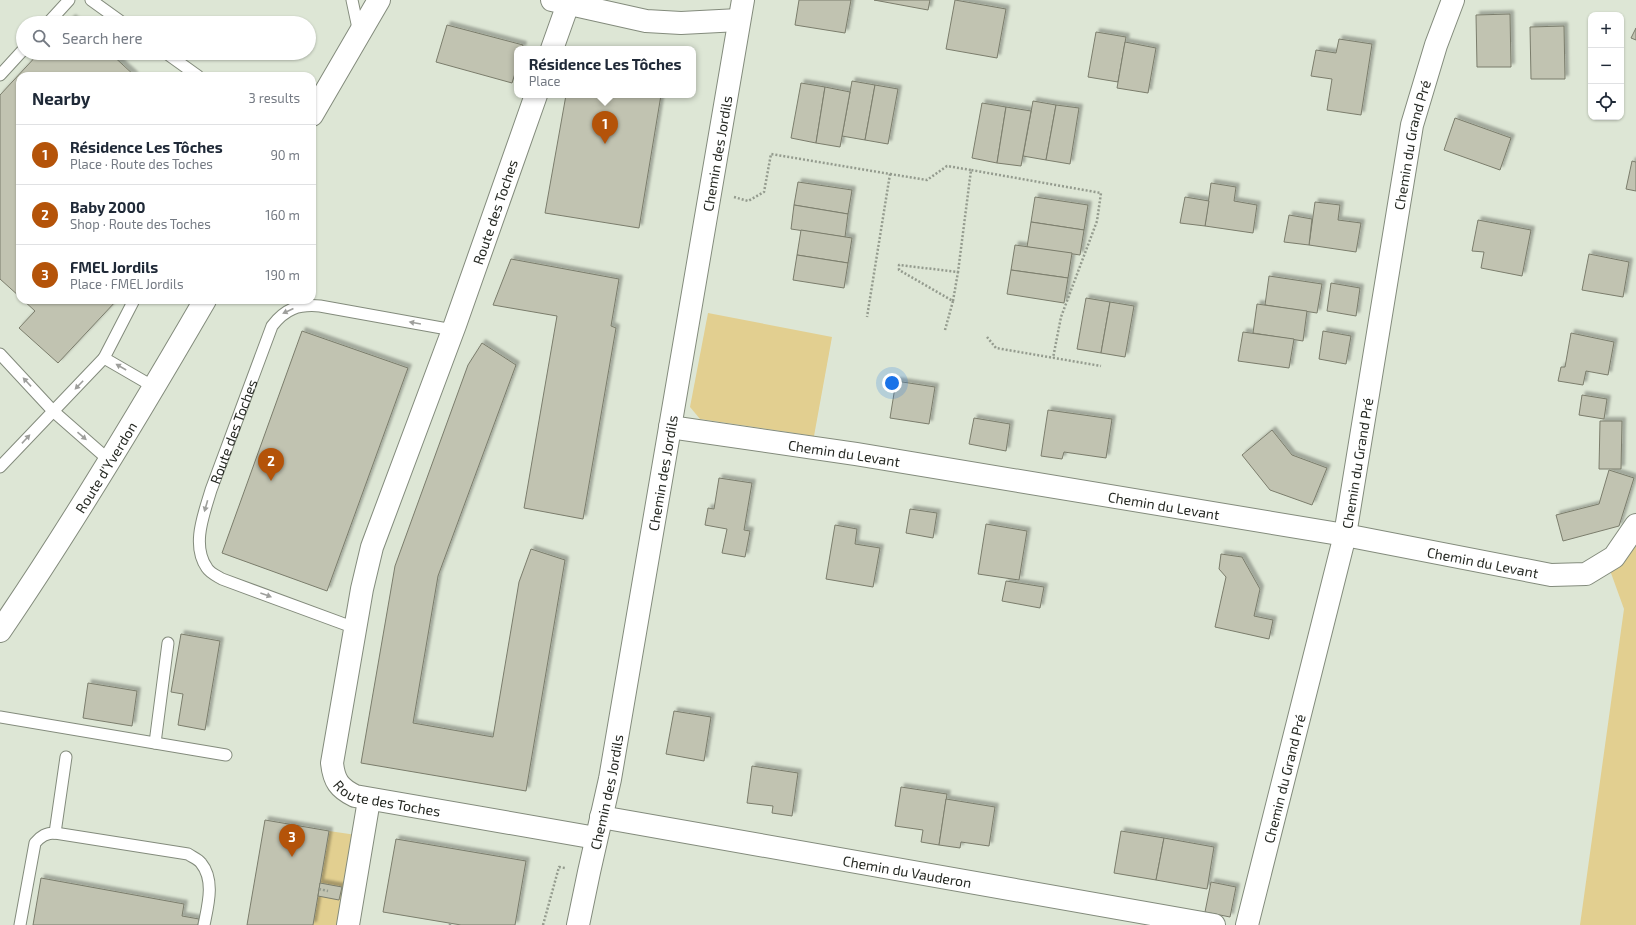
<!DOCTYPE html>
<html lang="en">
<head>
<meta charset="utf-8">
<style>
	:root { --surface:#fff; --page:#f6f6f7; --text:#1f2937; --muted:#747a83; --line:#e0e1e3; --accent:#b45309 }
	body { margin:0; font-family:"Exo 2",sans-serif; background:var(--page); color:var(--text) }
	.controls { position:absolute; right:12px; top:12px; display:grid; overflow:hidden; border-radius:8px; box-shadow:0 1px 3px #0004 }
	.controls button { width:36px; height:36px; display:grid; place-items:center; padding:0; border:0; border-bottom:1px solid var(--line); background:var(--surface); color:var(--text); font:20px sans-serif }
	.you { position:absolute; left:892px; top:383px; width:14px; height:14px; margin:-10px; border:3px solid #fff; border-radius:50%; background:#1a73e8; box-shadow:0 0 0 6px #1a73e833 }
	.badge { display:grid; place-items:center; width:26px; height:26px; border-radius:50%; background:var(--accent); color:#fff; font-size:13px; font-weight:700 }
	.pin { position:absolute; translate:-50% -33px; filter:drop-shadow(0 1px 2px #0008) }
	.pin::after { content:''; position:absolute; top:21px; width:14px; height:12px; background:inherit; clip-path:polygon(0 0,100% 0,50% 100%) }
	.popup { position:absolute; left:514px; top:46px; width:182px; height:52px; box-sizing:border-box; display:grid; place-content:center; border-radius:8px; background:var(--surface); filter:drop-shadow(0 1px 3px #0005); font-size:13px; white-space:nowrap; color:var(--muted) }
	.popup b { font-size:15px; color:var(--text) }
	.popup::after { content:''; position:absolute; left:50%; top:100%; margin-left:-8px; border:8px solid transparent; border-top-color:var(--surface) }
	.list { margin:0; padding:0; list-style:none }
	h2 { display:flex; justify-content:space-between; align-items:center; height:52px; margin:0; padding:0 16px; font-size:17px }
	h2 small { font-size:13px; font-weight:400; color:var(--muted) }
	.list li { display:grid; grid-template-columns:26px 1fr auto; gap:12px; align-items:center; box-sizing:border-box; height:60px; padding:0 16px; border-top:1px solid var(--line) }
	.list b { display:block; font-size:15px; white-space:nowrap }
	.list p { margin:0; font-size:13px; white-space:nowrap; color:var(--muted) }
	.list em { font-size:13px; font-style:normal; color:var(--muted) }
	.icon { flex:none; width:22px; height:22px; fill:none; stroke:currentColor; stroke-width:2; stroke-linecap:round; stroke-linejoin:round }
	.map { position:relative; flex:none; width:1636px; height:925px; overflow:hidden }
	.search { position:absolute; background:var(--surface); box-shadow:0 1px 3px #0004; left:16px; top:16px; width:300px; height:44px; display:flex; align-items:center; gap:10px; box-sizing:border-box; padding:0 14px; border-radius:22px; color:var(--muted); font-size:15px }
	.panel { position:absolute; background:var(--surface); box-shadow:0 1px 3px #0004; left:16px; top:72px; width:300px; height:232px; border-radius:12px }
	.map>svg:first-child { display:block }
	.green { fill:#e2cf90 }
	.building { fill:#c1c3b1; stroke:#7b7d6c; filter:url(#shadow) }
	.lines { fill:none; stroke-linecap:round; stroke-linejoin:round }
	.service-casing { stroke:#838b7c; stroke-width:13 }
	.minor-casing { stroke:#838b7c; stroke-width:24 }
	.secondary-casing { stroke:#838b7c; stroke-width:24 }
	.path { stroke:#949b8e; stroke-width:2.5; stroke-dasharray:2 2; stroke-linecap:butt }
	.service { stroke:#fff; stroke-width:11 }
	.minor { stroke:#fff; stroke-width:22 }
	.secondary { stroke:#fff; stroke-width:22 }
	.oneway { fill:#9e9f9c }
	.labels { text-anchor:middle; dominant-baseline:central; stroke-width:3; stroke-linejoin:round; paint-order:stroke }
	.street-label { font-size:14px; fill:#272a24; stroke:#fff }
</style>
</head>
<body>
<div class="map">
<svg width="1636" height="925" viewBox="0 0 1636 925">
	<defs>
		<filter id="shadow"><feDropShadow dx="3.5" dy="-3.5" stdDeviation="1" flood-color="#0004"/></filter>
	</defs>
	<rect width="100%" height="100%" fill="#dde6d5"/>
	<g class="green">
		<polygon points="708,313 832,337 814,436 700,419 690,407"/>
		<polygon points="1636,529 1636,925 1580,925 1624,609 1607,562"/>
		<polygon points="329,831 363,836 348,925 313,925"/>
	</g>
	<g class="building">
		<polygon points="799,0 851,0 845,33 795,25"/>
		<polygon points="874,0 930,0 928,10"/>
		<polygon points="955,0 1006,9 997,58 946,49"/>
		<polygon points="1510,14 1511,67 1477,67 1476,15"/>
		<polygon points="72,18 78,23 67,23"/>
		<polygon points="447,25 523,45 522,49 517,49 517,67 512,83 436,62"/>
		<polygon points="1564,26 1565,79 1531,79 1530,27"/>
		<polygon points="1636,28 1636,40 1631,38"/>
		<polygon points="1096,32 1126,37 1118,82 1088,77"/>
		<polygon points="1339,39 1372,44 1361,115 1327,110 1332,79 1311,76 1316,50 1336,53"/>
		<polygon points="1125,42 1156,48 1148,93 1117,88"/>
		<polygon points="39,53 110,53 135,76 20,76 20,297 0,279 0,95"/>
		<polygon points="852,81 875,85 865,140 842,136"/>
		<polygon points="801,83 825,87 816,143 791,138"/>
		<polygon points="875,85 898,89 888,144 865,140"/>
		<polygon points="825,87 850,92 840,147 816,143"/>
		<polygon points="566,95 661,95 639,228 545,213"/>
		<polygon points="1033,101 1056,105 1046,160 1023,156"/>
		<polygon points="982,103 1006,107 997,163 972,158"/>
		<polygon points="1056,105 1079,108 1070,164 1046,160"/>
		<polygon points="1006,107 1031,111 1021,166 997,163"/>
		<polygon points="1455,118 1511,138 1500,170 1444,150"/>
		<polygon points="1632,161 1636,162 1636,191 1626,189"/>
		<polygon points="798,182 852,190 848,214 794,205"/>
		<polygon points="1211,183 1236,187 1234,201 1257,205 1253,233 1205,226"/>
		<polygon points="1035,197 1088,205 1084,230 1031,222"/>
		<polygon points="1185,197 1209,201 1205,226 1180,223"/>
		<polygon points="1315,202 1340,205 1338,220 1361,223 1356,252 1309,245"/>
		<polygon points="794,205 848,214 845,237 791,229"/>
		<polygon points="1289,215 1312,219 1309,245 1284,242"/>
		<polygon points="1478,220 1531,230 1522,276 1481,268 1484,252 1472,251"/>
		<polygon points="1031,222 1084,230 1080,255 1027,247"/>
		<polygon points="801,230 852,238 848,263 797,255"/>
		<polygon points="1015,245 1072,253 1068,278 1011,270"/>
		<polygon points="1589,254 1629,262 1623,297 1582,290"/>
		<polygon points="797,255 848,263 844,288 793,280"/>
		<polygon points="511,259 619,279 611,326 616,328 583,519 524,508 557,316 493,305"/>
		<polygon points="1011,270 1068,278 1064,303 1007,294"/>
		<polygon points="1269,276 1322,284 1317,313 1265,305"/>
		<polygon points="1331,283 1360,288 1356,316 1327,311"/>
		<polygon points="1086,298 1110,302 1101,353 1077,349"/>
		<polygon points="23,300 117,300 58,363 19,328 35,311"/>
		<polygon points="1110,302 1134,306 1125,357 1101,353"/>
		<polygon points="1257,304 1307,311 1303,341 1253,333"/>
		<polygon points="302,331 408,368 327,591 222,553"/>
		<polygon points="1323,331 1351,336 1346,364 1319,359"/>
		<polygon points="1243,332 1294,339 1289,368 1238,361"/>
		<polygon points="1571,333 1614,342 1608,375 1586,371 1583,385 1558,381 1561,367 1565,367"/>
		<polygon points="482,343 516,365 438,576 413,723 493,737 519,582 531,549 565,560 526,791 361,763 395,566 468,365"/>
		<polygon points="896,381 935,387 929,424 890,418"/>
		<polygon points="1582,395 1607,399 1604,419 1579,415"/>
		<polygon points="1048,410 1112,419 1106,458 1064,452 1062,459 1041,456"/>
		<polygon points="974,418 1010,424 1006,451 969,444"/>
		<polygon points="1600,421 1622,421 1621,469 1599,469"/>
		<polygon points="1272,430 1292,455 1327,468 1312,505 1270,490 1242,455"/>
		<polygon points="1609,470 1634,478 1619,526 1563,541 1556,515 1599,504"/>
		<polygon points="719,478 752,483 744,530 750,531 745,557 722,553 727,529 705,525 708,508 714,509"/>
		<polygon points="910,509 937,513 933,538 906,533"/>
		<polygon points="986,524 1027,531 1019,580 978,574"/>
		<polygon points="835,525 857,529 855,544 880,548 873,587 826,579"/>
		<polygon points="1221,554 1242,557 1260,589 1254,616 1273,620 1269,639 1215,627 1226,577 1219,569"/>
		<polygon points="1006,581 1044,587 1040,608 1002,601"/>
		<polygon points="181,634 220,641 205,730 178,725 183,694 171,692"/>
		<polygon points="88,683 137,691 132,726 83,718"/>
		<polygon points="674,711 711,717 704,761 666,754"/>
		<polygon points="752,766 798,773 792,816 772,813 773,806 747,803"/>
		<polygon points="901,787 947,794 939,845 921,842 923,830 895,826"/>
		<polygon points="946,799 995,807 989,846 961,842 960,848 939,845"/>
		<polygon points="265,820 329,831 313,925 247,925"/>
		<polygon points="1121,831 1164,838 1156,880 1114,873"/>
		<polygon points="1164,838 1214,847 1207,889 1156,880"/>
		<polygon points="396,839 526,861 515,925 461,925 383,912"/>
		<polygon points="41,878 184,904 182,916 199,919 198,925 33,925"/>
		<polygon points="1211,882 1236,887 1230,917 1205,912"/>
		<polygon points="320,883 342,887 339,900 318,896"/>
	</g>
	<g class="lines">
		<defs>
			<g id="service">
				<polyline points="91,0 123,23"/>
				<polyline points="352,0 359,33"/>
				<polyline points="48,23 69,0"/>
				<polyline points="166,53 198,76"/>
				<polyline points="0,75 23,50"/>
				<polyline points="134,300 104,358 154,387"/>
				<polyline points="0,354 53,411 110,461"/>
				<polyline points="0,467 104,358"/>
				<path id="s1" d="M355,628L222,579C217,576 210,573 207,568C191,545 204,514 211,490L272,326C285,309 298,304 320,306L453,330"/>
				<polyline points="0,717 226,755"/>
				<polyline points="155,743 168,643"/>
				<polyline points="55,833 66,757"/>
				<path d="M20,925L35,843C41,836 46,833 55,833L188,854C192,857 198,859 201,863C215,880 208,905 204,925"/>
			</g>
			<g id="minor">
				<polyline points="552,0 646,21 681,23 739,20"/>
				<polyline points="552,49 568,4"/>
				<path id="s2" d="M536,95L455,325L372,547L362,589L332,763C334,781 339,788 355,796L596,838"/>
				<path id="s3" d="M670,427L856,454L1345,535L1551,575L1586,574L1614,557L1636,525"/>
				<path id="s4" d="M601,817L1214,925"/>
				<polyline points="348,925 369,800"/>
				<path id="s5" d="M578,925L589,872L610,779L743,0"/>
				<path id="s6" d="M1247,925L1345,535L1412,125L1436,45L1453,0"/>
			</g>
			<g id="secondary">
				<polyline points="312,115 379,0"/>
				<path id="s7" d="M0,631C73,524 140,412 205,300"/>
			</g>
		</defs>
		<use href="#service" class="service-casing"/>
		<use href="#minor" class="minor-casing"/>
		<use href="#secondary" class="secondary-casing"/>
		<g class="path">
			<polyline points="890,174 927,180 947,166 971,170"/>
			<polyline points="734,197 748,201 764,192 771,154 890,174 867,317"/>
			<polyline points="953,301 958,272"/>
			<polyline points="945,330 953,301 899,270 899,265 958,272 971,170 1101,193 1097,221 1061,317 1053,358"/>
			<polyline points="987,337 996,348 1101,366"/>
			<polyline points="319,889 328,891"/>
			<polyline points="450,925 450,923"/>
			<polyline points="543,925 559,867 565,868"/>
		</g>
		<use href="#service" class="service"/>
		<use href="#minor" class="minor"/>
		<use href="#secondary" class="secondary"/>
	</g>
	<defs><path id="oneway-solid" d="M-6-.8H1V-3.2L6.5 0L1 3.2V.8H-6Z"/></defs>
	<g class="oneway">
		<use href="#oneway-solid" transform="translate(288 311) rotate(155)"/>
		<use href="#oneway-solid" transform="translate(415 323) rotate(-170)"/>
		<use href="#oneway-solid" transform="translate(121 367) rotate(-150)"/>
		<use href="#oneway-solid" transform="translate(27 382) rotate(-133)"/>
		<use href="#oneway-solid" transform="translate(79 385) rotate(134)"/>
		<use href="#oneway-solid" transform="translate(82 436) rotate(41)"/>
		<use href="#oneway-solid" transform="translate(26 439) rotate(-47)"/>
		<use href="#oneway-solid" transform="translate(206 506) rotate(106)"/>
		<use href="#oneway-solid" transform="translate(266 595) rotate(20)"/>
	</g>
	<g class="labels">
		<g class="street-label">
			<text stroke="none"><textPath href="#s6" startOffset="798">Chemin du Grand Pré</textPath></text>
			<text stroke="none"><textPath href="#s5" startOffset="784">Chemin des Jordils</textPath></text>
			<text transform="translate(495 212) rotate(-71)">Route des Toches</text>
			<text stroke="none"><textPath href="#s1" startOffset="304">Route des Toches</textPath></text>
			<text stroke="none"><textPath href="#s3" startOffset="176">Chemin du Levant</textPath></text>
			<text stroke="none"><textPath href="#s6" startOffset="475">Chemin du Grand Pré</textPath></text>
			<text stroke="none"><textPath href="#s7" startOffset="195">Route d'Yverdon</textPath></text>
			<text stroke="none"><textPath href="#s5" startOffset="460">Chemin des Jordils</textPath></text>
			<text stroke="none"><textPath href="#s3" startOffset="500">Chemin du Levant</textPath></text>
			<text stroke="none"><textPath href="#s3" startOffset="824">Chemin du Levant</textPath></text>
			<text stroke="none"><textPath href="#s6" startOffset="151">Chemin du Grand Pré</textPath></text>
			<text stroke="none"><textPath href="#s5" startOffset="136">Chemin des Jordils</textPath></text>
			<text stroke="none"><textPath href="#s2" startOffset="775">Route des Toches</textPath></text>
			<text stroke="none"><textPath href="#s4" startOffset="311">Chemin du Vauderon</textPath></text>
		</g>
	</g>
</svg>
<div class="controls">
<button>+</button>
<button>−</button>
<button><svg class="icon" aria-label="locate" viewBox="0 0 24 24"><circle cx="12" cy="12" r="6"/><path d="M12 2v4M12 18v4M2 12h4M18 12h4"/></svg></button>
</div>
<div class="you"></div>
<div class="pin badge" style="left:605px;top:144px">1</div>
<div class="popup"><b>Résidence Les Tôches</b>Place</div>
<div class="pin badge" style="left:271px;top:481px">2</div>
<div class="pin badge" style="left:292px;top:857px">3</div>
<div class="search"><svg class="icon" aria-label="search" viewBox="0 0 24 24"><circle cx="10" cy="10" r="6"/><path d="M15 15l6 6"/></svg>Search here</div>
<section class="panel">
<h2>Nearby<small>3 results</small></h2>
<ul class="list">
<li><span class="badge">1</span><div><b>Résidence Les Tôches</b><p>Place · Route des Toches</p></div><em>90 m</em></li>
<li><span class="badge">2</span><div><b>Baby 2000</b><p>Shop · Route des Toches</p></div><em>160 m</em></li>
<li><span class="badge">3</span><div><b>FMEL Jordils</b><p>Place · FMEL Jordils</p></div><em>190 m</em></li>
</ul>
</section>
</div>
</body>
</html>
